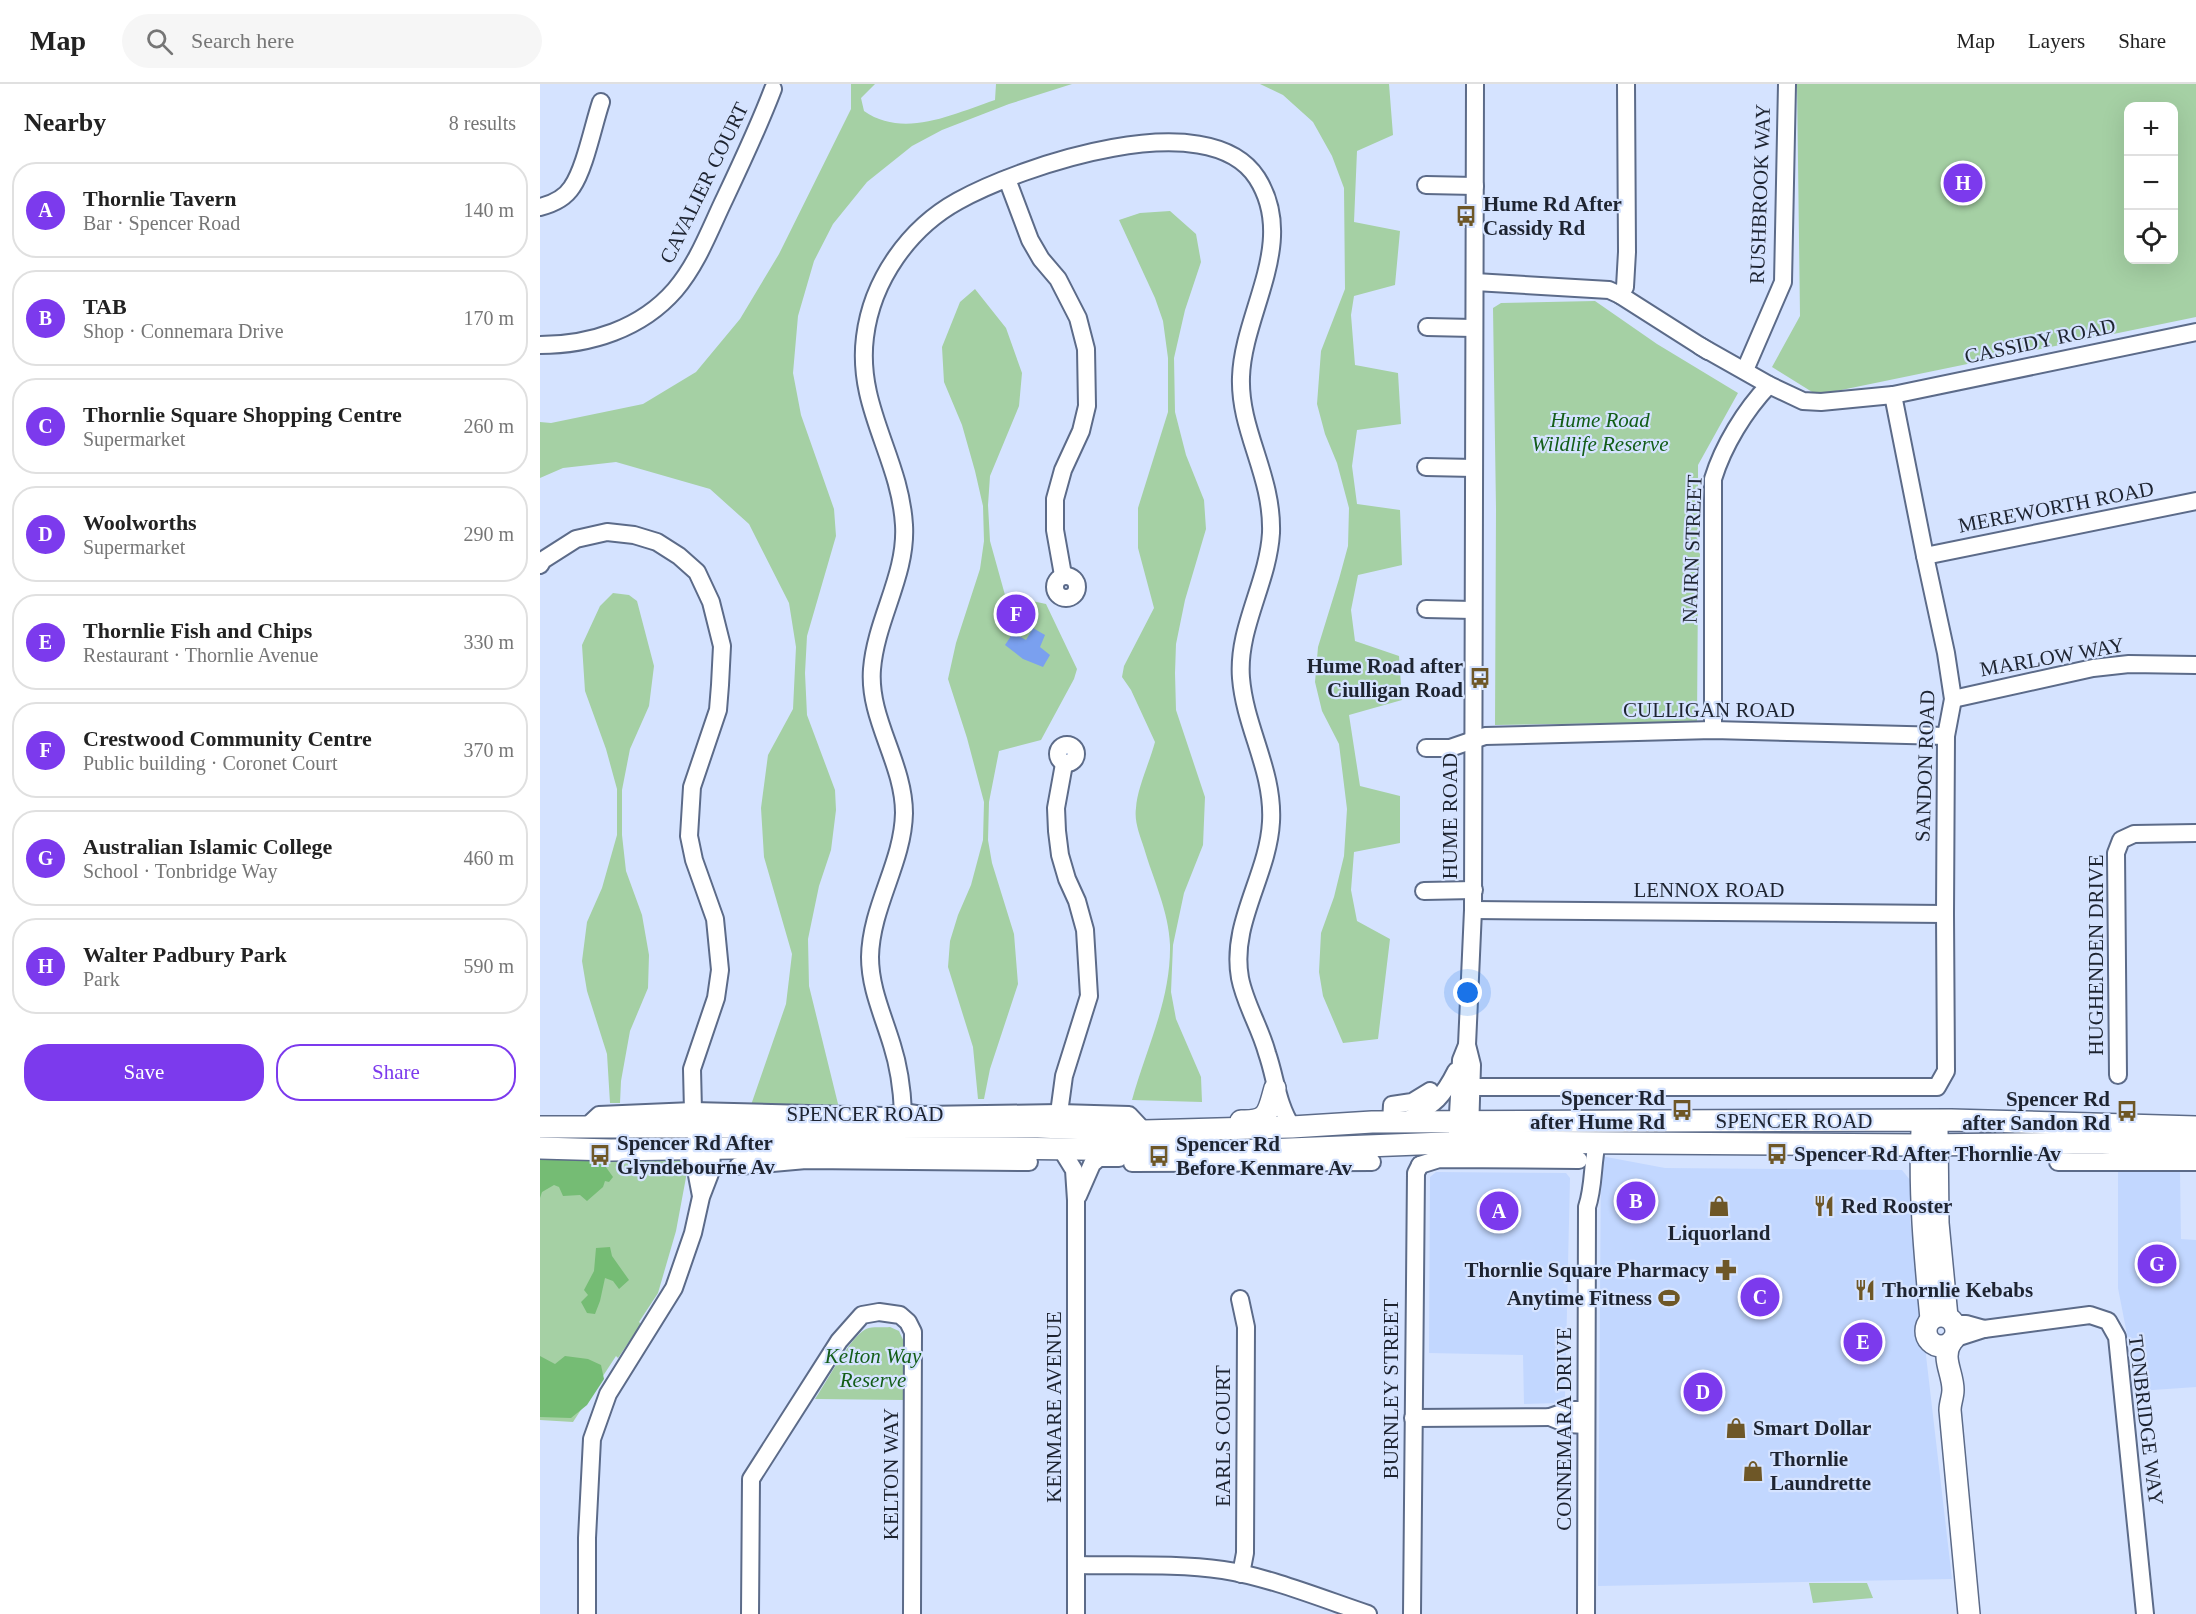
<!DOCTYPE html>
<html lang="en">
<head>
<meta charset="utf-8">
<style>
	:root { --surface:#fff; --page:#f6f6f6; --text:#222; --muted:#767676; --line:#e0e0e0; --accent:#7c3aed }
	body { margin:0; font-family:Georgia,serif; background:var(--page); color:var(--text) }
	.controls { position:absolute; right:18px; top:18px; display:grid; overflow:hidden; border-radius:12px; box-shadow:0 6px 24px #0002 }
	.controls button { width:54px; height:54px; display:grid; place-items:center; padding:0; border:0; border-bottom:2px solid var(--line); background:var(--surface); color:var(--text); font:30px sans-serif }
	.you { position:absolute; left:928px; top:909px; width:21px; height:21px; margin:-15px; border:4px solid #fff; border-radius:50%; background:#1a73e8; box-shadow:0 0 0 9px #1a73e833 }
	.badge { display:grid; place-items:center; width:39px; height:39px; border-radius:50%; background:var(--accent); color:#fff; font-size:20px; font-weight:700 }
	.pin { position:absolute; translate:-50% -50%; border:3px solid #fff; box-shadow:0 2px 6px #0006 }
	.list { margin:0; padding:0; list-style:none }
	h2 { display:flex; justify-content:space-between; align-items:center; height:78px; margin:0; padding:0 24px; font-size:26px }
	h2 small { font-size:20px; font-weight:400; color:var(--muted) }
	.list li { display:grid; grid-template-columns:39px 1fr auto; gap:18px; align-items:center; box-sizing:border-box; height:96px; margin:0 12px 12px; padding:0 12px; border:2px solid var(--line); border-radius:24px }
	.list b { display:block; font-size:22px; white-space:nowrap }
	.list p { margin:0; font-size:20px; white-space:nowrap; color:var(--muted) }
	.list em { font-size:20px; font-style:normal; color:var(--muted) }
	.actions { display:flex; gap:12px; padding:18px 24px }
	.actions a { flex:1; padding:14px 0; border:2px solid var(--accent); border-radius:24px; text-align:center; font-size:21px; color:var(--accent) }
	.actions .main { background:var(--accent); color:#fff }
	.icon { flex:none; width:33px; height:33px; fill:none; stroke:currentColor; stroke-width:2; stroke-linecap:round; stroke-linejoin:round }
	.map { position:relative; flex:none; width:1656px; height:1530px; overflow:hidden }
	header { display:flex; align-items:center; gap:36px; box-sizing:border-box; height:84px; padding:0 30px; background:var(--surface); border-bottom:2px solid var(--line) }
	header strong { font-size:28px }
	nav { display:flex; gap:33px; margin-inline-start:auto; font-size:21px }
	.search { width:420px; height:54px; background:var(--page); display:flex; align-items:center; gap:15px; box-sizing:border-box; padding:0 21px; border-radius:33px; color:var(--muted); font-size:22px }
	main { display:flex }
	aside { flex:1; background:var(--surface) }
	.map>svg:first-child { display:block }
	.built { fill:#c2d7ff }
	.green { fill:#a5d0a4; fill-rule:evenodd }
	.forest { fill:#75bc74 }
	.water { fill:#7aa0ef }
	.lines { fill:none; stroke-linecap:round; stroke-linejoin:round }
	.minor-casing { stroke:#5c6b89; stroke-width:20 }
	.major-casing { stroke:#5c6b89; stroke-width:24 }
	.minor { stroke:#fff; stroke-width:16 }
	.major { stroke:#fff; stroke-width:21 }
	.labels { text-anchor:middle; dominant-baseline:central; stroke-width:4.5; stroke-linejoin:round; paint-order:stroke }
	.street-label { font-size:21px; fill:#1e2431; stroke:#d5e3ff }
	.poi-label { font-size:21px; font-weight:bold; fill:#1e2431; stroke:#d5e3ff; text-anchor:start }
	.park-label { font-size:21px; font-style:italic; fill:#135d18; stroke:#d5e3ff }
</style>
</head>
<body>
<header>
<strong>Map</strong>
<div class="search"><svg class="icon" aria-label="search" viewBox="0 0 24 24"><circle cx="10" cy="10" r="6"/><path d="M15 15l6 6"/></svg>Search here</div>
<nav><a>Map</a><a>Layers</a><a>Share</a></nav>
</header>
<main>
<aside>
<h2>Nearby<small>8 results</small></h2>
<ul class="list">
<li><span class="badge">A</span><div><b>Thornlie Tavern</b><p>Bar · Spencer Road</p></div><em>140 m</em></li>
<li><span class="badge">B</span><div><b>TAB</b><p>Shop · Connemara Drive</p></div><em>170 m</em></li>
<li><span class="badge">C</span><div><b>Thornlie Square Shopping Centre</b><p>Supermarket</p></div><em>260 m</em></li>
<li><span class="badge">D</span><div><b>Woolworths</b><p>Supermarket</p></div><em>290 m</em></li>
<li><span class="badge">E</span><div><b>Thornlie Fish and Chips</b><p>Restaurant · Thornlie Avenue</p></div><em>330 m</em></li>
<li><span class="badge">F</span><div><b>Crestwood Community Centre</b><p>Public building · Coronet Court</p></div><em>370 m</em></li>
<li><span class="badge">G</span><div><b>Australian Islamic College</b><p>School · Tonbridge Way</p></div><em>460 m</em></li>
<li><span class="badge">H</span><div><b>Walter Padbury Park</b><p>Park</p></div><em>590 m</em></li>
</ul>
<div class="actions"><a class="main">Save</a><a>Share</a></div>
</aside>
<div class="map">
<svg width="1656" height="1530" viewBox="0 0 1656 1530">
	<rect width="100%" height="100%" fill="#d5e3ff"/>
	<g class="built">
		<polygon points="1061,1072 1125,1084 1362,1086 1370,1096 1370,1134 1412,1495 1058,1502"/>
		<polygon points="1578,1087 1640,1088 1641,1155 1656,1156 1656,1303 1598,1307 1578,1204"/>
		<polygon points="896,1088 1026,1089 1030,1094 1025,1313 1019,1319 984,1320 983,1271 889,1269 890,1093"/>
	</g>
	<g class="green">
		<path d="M311,0H335L321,14L324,27C364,55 413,30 455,16L456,0H532L469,20L402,46L372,62L327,98L293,140L274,177L258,232L253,289L261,331L294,425L296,452L267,552L265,589L267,631L295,706L296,726L291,766L279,802L268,855L269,902L299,1024L211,1021L246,920L252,870L224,773L221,724L228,671L253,625L256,563L249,519L209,440L170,405L76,378L23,384L0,394V338L11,339L103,320L156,288L200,235L239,170L311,25Z"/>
		<polygon points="720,0 849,0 853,51 817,67 814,138 860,147 855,201 814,212 811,231 815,281 858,289 861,340 817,346 812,382 817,420 860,426 862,481 818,491 811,526 815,557 859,572 862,616 809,631 820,702 860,712 860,759 814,768 811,806 817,837 850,855 838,955 803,959 783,912 779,888 781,849 794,813 804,772 807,725 799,660 782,627 775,598 778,563 799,495 808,462 809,424 797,379 785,350 777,320 781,267 805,205 804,104 792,72 773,38 743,11"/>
		<path d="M1257,0H1656V233L1277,311L1232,283L1260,232ZM1588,22H1634V176H1588Z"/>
		<path d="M630,127L656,150L661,178L645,226L634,274L635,328L646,371L664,416L666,445L645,516L636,560L635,589L636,626L665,713L663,761L644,809L633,861L631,908L636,935L661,993L662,1018L592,1016C606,965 631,916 630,861C629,828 613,795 604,764C600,751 594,738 596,724C597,705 610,677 615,658L591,606L582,593L584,582L614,524L598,464V424L628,328V274L623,237L615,214L579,136L600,129Z"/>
		<polygon points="435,205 466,244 482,289 479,322 450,392 448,421 450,457 465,511 506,520 537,585 534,595 501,656 459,667 449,718 448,756 452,779 474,850 478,900 450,985 444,1015 438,1015 433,963 408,883 410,857 418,831 431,801 443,756 444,718 427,654 408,595 416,559 440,485 444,457 443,422 435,387 422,341 404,298 402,263 420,218"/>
		<polygon points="1055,217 1117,260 1198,309 1158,381 1158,467 1160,470 1158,499 1157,638 955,641 956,425 953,224 961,219"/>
		<polygon points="73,509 89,511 97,517 114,582 109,622 90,665 82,706 82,751 86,787 102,831 109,871 108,904 90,947 81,997 80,1019 70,1019 67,970 47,907 42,877 47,838 62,804 77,751 77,705 66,665 45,607 42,561 60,522"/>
		<polygon points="0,1073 141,1074 147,1088 136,1147 118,1209 99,1238 101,1240 78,1274 76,1272 33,1338 0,1336"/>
		<path d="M350,1243L359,1247L364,1258V1316L275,1315C286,1299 310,1253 326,1245C333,1242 343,1244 350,1243Z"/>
		<polygon points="1269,1499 1327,1499 1333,1514 1273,1519"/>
	</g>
	<g class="forest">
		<polygon points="39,1069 63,1079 73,1093 69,1098 65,1097 63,1103 47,1117 40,1111 23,1112 19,1103 14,1101 2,1108 0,1114 0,1071"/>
		<polygon points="70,1163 72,1172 89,1196 79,1205 73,1197 65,1194 60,1217 55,1230 47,1229 41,1218 48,1211 44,1206 54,1187 56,1164"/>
		<polygon points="0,1272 15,1280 25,1272 48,1275 61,1281 64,1295 47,1321 31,1334 0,1333"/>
	</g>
	<polygon class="water" points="493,544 505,551 500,563 510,571 503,583 483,575 465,561 473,549 486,556"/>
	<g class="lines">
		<defs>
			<g id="minor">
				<polyline points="467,95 490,156 501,175 518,195 538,234 546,265 547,322 541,347 523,386 515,415 515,446 523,491"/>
				<polyline points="886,101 935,102"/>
				<path d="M0,123C12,120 25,114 32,103C45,84 53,42 61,18"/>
				<polyline points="935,198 1069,206 1080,211 1168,267"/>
				<polyline points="1080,211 1085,203 1087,168 1086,0"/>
				<polyline points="887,243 933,244"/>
				<path d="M0,261C50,261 101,245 135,206C158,179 170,145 185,114C202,78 219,42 233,5"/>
				<polyline points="1160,262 1229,301 1263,317 1281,318 1353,311 1656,248"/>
				<polyline points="1205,286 1243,198 1247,0"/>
				<polyline points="886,383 934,384"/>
				<polyline points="1385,472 1656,417"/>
				<polyline points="0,481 3,476 36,455 67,448 94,451 117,458 139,472 157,488 171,518 182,562 180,601 178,626 152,703 149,752 154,776 175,835 180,886 176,914 152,985 153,1027"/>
				<circle cx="526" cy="503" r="11"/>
				<polyline points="886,525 933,526"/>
				<polyline points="1413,615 1553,584 1589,580 1656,581"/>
				<path d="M1173,646V395C1183,362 1205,326 1229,301"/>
				<circle cx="527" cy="670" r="9"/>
				<polyline points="886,664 910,664 945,652 1173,646 1406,652"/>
				<polyline points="884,807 934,806"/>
				<polyline points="933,826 1405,830"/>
				<polyline points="927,961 932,981 930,1049"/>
				<polyline points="1578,991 1576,769 1581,756 1594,750 1656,749"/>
				<polyline points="931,1003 1397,1003 1406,987 1405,830 1406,652 1413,615 1406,569 1385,472 1353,311"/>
				<path d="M363,1028C362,1005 359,983 352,961C343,931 330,904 330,873C331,822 363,779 364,729C364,679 328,635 332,585C336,535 367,491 364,441C360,373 316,323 325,253C332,196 369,144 418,117C481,82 668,18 717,94C758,158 703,228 701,293C699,347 733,391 731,449C728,499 697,544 701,594C705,644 734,687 731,738C728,792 690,839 700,894C705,920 720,943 727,969C736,995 737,1020 752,1043"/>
				<polyline points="519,1029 524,992 549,912 545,846 537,817 527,795 520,771 517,747 516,724 524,680"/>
				<polyline points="851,1038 852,1021 872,1018 890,1007"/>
				<path d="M865,1038C893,1020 901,1017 916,987"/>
				<polyline points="44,1045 59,1031 153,1027 345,1032 363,1028 382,1031 519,1029 589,1031 604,1047"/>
				<polyline points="917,1048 921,976 927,961 933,826 935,0"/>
				<polyline points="156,1054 156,1086 161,1112"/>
				<polyline points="521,1065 534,1086 536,1116 536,1530"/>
				<polyline points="1518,1078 1656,1078"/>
				<polyline points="592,1079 832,1078"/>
				<polyline points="880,1081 899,1075 1039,1076"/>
				<polyline points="198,1082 266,1076 489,1078"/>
				<polyline points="538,1112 552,1080 559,1074 579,1074"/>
				<polyline points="700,1215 706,1243 705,1469 701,1490"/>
				<polyline points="1414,1240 1426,1240 1444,1245"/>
				<polyline points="1413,1255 1444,1245 1550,1231 1568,1237 1577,1253 1605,1530"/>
				<polyline points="1010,1333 1027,1340 1046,1341"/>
				<polyline points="873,1334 1010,1333 1030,1326 1046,1326"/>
				<path d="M536,1481C585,1482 635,1479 683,1486C729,1493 783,1515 828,1530"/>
				<polyline points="47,1530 47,1454 52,1355 68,1310 134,1204 153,1149 161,1113 171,1087 173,1043"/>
				<polyline points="210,1530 211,1395 299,1257 322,1231 339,1228 360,1231 368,1238 373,1248 372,1530"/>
				<polyline points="872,1530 876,1089 880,1081"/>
				<path d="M1046,1530L1047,1123C1054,1103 1052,1080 1057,1059"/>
			</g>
			<g id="major">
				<path d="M701,1037C729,1038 728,1028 735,1004"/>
				<polyline points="0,1043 498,1043 604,1047 752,1043 832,1038 1411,1036 1656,1043"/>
				<path d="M1382,1046C1379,1109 1385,1172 1391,1235"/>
				<polyline points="1397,1046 1398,1139 1407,1233"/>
				<polyline points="0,1064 71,1066 259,1063 457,1064 695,1067 930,1058 1381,1061 1554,1059 1656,1062"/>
				<circle cx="1401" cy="1247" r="15"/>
				<path d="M1411,1258C1401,1275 1413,1288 1413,1306C1413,1313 1410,1319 1410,1326L1429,1530"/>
			</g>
		</defs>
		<use href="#minor" class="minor-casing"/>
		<use href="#major" class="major-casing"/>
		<use href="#minor" class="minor"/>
		<use href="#major" class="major"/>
	</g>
	<defs>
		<symbol id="bus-bare" viewBox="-9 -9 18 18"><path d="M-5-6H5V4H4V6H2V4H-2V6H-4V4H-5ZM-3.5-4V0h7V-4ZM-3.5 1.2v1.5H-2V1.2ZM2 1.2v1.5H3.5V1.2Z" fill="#6e5727" stroke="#d5e3ff" stroke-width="2.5" paint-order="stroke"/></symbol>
		<symbol id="shop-bare" viewBox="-9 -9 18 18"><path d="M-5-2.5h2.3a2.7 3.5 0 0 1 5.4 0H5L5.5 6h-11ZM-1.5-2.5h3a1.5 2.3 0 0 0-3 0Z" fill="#6e5727" stroke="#d5e3ff" stroke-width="2.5" paint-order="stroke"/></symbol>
		<symbol id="restaurant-bare" viewBox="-9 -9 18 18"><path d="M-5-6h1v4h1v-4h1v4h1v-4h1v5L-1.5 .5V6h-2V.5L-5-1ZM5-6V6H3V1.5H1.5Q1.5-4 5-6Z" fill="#6e5727" stroke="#d5e3ff" stroke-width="2.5" paint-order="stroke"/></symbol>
		<symbol id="pharmacy-bare" viewBox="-9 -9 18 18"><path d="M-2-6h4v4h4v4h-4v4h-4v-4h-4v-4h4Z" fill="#6e5727" stroke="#d5e3ff" stroke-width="2.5" paint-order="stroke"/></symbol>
		<symbol id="stadium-bare" viewBox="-9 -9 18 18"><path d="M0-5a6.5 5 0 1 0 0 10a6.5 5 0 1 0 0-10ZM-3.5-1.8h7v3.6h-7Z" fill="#6e5727" stroke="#d5e3ff" stroke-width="2.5" paint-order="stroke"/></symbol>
	</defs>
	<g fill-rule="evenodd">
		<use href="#bus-bare" x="911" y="117" width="30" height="30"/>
		<use href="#bus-bare" x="925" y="579" width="30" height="30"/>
		<use href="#bus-bare" x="1127" y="1011" width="30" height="30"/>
		<use href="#bus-bare" x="1572" y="1012" width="30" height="30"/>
		<use href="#bus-bare" x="1222" y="1055" width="30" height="30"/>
		<use href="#bus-bare" x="45" y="1056" width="30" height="30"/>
		<use href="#bus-bare" x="604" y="1057" width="30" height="30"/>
		<use href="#shop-bare" x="1164" y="1107" width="30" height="30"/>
		<use href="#restaurant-bare" x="1269" y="1107" width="30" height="30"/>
		<use href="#pharmacy-bare" x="1171" y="1171" width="30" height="30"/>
		<use href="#restaurant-bare" x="1310" y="1191" width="30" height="30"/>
		<use href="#stadium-bare" x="1114" y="1199" width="30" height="30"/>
		<use href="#shop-bare" x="1181" y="1329" width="30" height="30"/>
		<use href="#shop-bare" x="1198" y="1372" width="30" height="30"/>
	</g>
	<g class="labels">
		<g class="street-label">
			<text transform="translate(164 99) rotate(-64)">CAVALIER COURT</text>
			<text transform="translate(1220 110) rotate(-88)">RUSHBROOK WAY</text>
			<text transform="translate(1500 257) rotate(-12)">CASSIDY ROAD</text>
			<text transform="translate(1516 423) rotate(-11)">MEREWORTH ROAD</text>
			<text transform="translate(1152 465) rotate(-88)">NAIRN STREET</text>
			<text transform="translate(1512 573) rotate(-10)">MARLOW WAY</text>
			<text x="1169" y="626">CULLIGAN ROAD</text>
			<text transform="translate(1385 682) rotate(-88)">SANDON ROAD</text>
			<text transform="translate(910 732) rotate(-90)">HUME ROAD</text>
			<text x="1169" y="806">LENNOX ROAD</text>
			<text transform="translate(1556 871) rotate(-90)">HUGHENDEN DRIVE</text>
			<text x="325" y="1030">SPENCER ROAD</text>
			<text x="1254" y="1037">SPENCER ROAD</text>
			<text transform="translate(851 1305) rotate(-90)">BURNLEY STREET</text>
			<text transform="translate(514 1323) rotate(-90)">KENMARE AVENUE</text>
			<text transform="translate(1606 1336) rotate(83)">TONBRIDGE WAY</text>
			<text transform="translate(1024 1345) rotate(-90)">CONNEMARA DRIVE</text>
			<text transform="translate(683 1352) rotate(-90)">EARLS COURT</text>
			<text transform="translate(351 1390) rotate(-90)">KELTON WAY</text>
		</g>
		<g class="poi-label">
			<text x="943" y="120">Hume Rd After<tspan x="943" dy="24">Cassidy Rd</tspan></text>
			<text x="923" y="582" text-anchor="end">Hume Road after<tspan x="923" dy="24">Ciulligan Road</tspan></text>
			<text x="1125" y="1014" text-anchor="end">Spencer Rd<tspan x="1125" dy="24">after Hume Rd</tspan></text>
			<text x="1570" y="1015" text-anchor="end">Spencer Rd<tspan x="1570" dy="24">after Sandon Rd</tspan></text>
			<text x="77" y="1059">Spencer Rd After<tspan x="77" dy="24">Glyndebourne Av</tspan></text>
			<text x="636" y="1060">Spencer Rd<tspan x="636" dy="24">Before Kenmare Av</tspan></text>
			<text x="1254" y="1070">Spencer Rd After Thornlie Av</text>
			<text x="1301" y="1122">Red Rooster</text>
			<text x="1179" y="1149" text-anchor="middle">Liquorland</text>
			<text x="1169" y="1186" text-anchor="end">Thornlie Square Pharmacy</text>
			<text x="1342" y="1206">Thornlie Kebabs</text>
			<text x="1112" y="1214" text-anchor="end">Anytime Fitness</text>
			<text x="1213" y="1344">Smart Dollar</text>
			<text x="1230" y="1375">Thornlie<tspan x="1230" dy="24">Laundrette</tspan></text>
		</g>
		<g class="park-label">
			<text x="1060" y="336">Hume Road<tspan x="1060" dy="24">Wildlife Reserve</tspan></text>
			<text x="333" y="1272">Kelton Way<tspan x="333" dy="24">Reserve</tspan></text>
		</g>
	</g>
</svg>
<div class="controls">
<button>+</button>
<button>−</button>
<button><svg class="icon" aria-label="locate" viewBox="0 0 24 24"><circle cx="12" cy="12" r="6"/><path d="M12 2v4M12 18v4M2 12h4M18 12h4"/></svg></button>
</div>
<div class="you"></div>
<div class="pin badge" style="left:959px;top:1127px">A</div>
<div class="pin badge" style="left:1096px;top:1117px">B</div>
<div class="pin badge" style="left:1220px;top:1213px">C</div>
<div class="pin badge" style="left:1163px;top:1308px">D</div>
<div class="pin badge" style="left:1323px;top:1258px">E</div>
<div class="pin badge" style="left:476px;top:530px">F</div>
<div class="pin badge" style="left:1617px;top:1180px">G</div>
<div class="pin badge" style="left:1423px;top:99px">H</div>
</div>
</main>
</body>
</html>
